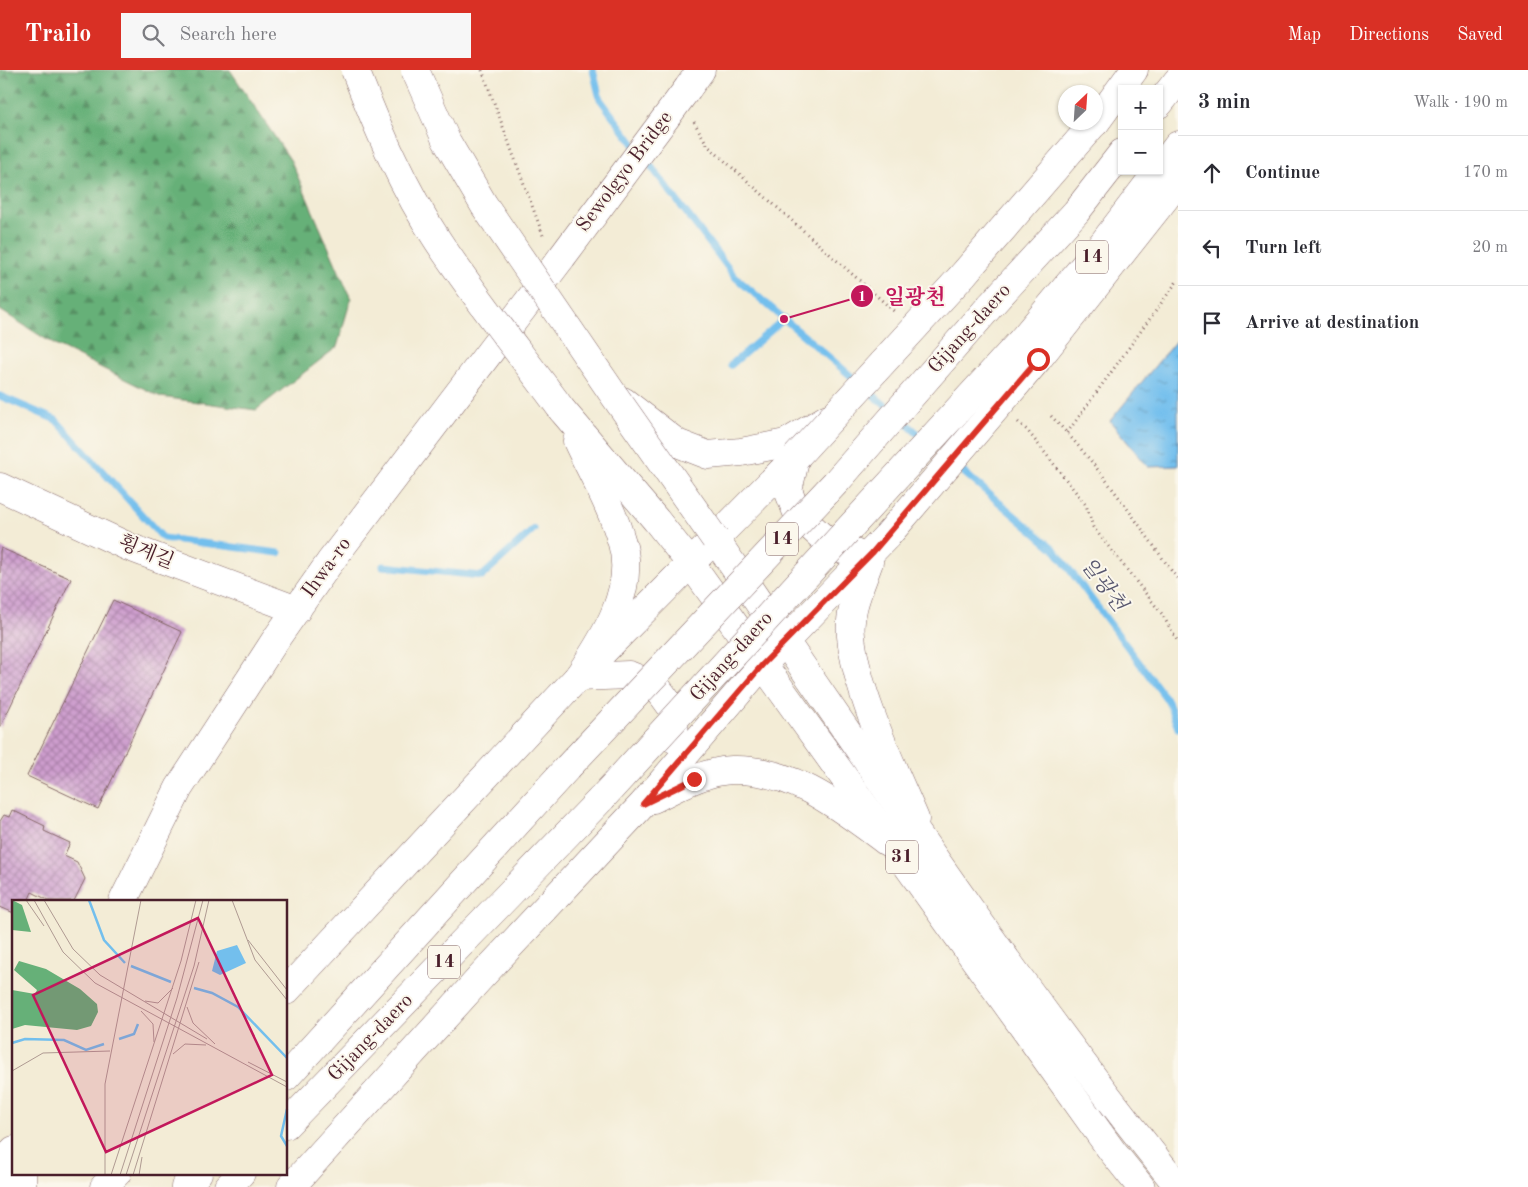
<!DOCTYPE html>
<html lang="en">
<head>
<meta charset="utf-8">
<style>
	:root { --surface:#fff; --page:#f7f7f7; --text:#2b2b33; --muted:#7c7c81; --line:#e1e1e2; --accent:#d93025 }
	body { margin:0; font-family:"Old Standard TT","Noto Serif KR",serif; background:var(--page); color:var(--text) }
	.controls { position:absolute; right:15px; top:15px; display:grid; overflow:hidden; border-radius:0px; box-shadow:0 1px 4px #0004 }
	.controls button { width:45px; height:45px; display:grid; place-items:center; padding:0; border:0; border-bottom:1px solid var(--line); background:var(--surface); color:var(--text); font:25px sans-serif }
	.compass { position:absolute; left:1058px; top:15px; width:45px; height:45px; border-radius:50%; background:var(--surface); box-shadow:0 1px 4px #0004; rotate:25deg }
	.stop { position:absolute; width:15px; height:15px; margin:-11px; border:4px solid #d93025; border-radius:50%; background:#fff }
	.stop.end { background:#d93025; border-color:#fff; box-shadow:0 1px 5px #0008 }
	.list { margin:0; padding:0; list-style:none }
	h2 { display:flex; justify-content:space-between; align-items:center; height:65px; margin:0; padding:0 20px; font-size:21px }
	h2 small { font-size:16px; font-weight:400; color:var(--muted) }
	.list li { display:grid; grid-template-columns:32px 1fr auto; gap:15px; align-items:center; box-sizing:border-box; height:75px; padding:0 20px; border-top:1px solid var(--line) }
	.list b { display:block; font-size:19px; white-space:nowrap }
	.list em { font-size:16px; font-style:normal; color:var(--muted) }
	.icon { flex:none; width:28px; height:28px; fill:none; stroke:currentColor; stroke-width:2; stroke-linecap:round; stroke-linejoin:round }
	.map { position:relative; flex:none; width:1178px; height:1117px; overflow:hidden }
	header { display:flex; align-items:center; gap:30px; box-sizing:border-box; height:70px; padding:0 25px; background:var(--accent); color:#fff }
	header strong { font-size:24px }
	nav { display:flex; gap:28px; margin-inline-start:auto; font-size:18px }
	.search { width:350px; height:45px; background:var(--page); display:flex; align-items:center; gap:12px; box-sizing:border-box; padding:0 18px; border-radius:0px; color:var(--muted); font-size:19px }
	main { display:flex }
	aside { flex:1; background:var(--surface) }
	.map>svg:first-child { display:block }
	.forest { fill:url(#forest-firs); stroke:#586852 }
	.water { fill:url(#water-ripples); stroke:#5e6f8c }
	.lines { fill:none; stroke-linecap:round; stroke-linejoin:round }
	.stream { stroke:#73bfed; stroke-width:7 }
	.building { fill:url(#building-cross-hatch) }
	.minor-casing { stroke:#856767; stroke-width:29 }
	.major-casing { stroke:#856767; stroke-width:29 }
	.highway-casing { stroke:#856767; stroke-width:29 }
	.path { stroke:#856767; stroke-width:3; stroke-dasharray:1 4; stroke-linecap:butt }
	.minor { stroke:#fff; stroke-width:28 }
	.major { stroke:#fff; stroke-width:28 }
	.highway { stroke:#fff; stroke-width:28 }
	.major-bridge-casing { stroke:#856767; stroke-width:29; stroke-linecap:butt }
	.highway-bridge-casing { stroke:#856767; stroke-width:29; stroke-linecap:butt }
	.major-bridge { stroke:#fff; stroke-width:28 }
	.highway-bridge { stroke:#fff; stroke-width:28 }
	.route { stroke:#d93025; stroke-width:6 }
	.labels { text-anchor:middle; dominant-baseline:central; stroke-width:4; stroke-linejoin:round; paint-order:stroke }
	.shield { fill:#fbf7ec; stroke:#7f6065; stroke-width:1 }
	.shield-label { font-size:19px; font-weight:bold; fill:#4a1f2b }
	.street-label { font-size:20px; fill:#4a1f2b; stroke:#fbf7ec }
	.water-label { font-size:21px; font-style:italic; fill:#58576f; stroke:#fbf7ec }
	.inset-river { fill:none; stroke:#73bfed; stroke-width:2.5 }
	.inset-road { fill:none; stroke:#af9a92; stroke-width:1 }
	.view { fill:#c2185b; fill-opacity:0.15; stroke:#c2185b; stroke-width:2.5 }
	.inset-edge { fill:none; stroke:#4a1f2b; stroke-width:2.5 }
	.leader { fill:none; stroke:#c2185b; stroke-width:2 }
	.callout-dot { fill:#c2185b; stroke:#fbf7ec; stroke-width:2 }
	.mark-label { font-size:15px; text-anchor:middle; font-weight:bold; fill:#fff }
	.callout-label { font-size:21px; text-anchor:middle; font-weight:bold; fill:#c2185b; stroke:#fbf7ec; stroke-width:4; stroke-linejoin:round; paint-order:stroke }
</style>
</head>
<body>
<header>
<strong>Trailo</strong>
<div class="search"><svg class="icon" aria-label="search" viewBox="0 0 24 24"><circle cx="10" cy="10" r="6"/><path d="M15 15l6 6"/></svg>Search here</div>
<nav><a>Map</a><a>Directions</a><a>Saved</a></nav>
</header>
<main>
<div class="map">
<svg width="1178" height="1117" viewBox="0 0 1178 1117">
	<defs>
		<pattern id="forest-firs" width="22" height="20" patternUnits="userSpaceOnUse" patternTransform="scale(1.25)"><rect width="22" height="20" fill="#66b078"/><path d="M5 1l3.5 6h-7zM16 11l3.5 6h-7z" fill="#568f63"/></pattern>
		<pattern id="water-ripples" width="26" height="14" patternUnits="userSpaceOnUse" patternTransform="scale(1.25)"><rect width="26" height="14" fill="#73bfed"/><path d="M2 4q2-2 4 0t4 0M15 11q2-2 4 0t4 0" fill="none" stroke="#609bc0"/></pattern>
		<pattern id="building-cross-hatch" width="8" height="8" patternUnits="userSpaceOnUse" patternTransform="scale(1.25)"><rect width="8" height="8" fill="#cd9dcd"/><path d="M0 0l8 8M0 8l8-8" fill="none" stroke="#a87fa7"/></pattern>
	</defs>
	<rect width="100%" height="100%" fill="#fbf7ec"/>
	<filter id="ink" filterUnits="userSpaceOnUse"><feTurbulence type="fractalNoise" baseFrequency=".02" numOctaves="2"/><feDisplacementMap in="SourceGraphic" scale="10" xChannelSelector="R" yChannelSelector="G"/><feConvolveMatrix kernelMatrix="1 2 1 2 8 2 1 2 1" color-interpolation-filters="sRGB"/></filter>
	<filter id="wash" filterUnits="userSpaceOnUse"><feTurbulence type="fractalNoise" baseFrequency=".0096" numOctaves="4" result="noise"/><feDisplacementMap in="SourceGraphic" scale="20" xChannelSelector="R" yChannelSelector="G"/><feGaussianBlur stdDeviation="1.12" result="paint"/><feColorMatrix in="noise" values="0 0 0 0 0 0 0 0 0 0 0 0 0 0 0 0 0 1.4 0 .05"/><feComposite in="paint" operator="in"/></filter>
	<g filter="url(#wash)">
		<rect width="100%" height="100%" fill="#f3ecd6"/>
		<polygon class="forest" points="0,0 230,0 291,91 351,229 337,277 256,340 161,327 55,275 0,240"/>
		<polygon class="water" points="1178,268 1178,396 1148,397 1110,351"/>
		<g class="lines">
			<g class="stream">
				<polyline points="593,0 600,29 636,77"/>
				<polyline points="644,87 735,207 858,312"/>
				<polyline points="731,295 784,249"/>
				<polyline points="866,319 892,341"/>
				<polyline points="0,326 56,350 163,468 279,483"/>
				<polyline points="900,348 924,369"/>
				<polyline points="955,395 1054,479 1168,631 1178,658"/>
				<polyline points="383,496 482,506 534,459"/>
			</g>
		</g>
		<g id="blocks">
			<g class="building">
				<polygon points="1,478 71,509 0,658 0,481"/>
				<polygon points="113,530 182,562 98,739 27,706"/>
				<polygon points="12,740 45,756 44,761 70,773 64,786 77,792 85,809 74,831 50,831 32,822 28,831 14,831 14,843 0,837 0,751 4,745 9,747"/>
			</g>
		</g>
	</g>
	<g filter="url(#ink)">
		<use href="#blocks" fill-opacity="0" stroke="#856767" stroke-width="1"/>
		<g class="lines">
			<defs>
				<polyline id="minor" points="0,417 129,477 297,540"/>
				<g id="major">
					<polyline points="688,18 701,0"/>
					<polyline points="1159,34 1178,10"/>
					<polyline points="1096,52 1134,0"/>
					<polyline points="1159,100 1178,75"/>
					<polyline points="962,206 1095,52"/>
					<polyline points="990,236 1076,142 1122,83"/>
					<polyline points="1022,270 1104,172 1158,101"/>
					<polyline points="1038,289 1178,112"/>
					<polyline points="796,387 788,420 798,445 834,478 855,483"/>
					<path d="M869,492C861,515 848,541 851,566C856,621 893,698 915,749"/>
					<polyline points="578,607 629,605 656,616 675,642 674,669"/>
					<path d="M653,729C677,717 705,701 732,700C792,698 841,738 887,772"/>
					<polyline points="123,831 179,718 278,566 330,492 562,187"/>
					<polyline points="286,921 578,607 796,387"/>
					<polyline points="286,1007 568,697"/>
					<polyline points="286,1055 602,728"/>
					<polyline points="22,1103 22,1117"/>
					<polyline points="0,1108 14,1080"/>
					<polyline points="104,1117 117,1103"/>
					<polyline points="185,1117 198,1103"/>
					<polyline points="228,1117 241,1103"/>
					<polyline points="291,1117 481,907 643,734 763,594 887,466"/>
				</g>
				<g id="highway">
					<polyline points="623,331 677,373 708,385 741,382 786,373 828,348"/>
					<polyline points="562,340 656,450 691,494 1112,1081 1141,1117"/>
					<path d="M577,371C592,404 612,437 622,473C636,520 603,570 578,607"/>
					<path d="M715,469C865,687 1012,910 1178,1116"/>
				</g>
			</defs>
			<use href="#minor" class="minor-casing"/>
			<use href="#major" class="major-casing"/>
			<use href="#highway" class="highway-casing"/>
			<g class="path">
				<polyline points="482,0 544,168"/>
				<polyline points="694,52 708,76 896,243"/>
				<path d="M1051,346C1099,395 1138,454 1178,510"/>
				<polyline points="1018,352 1027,360 1086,435 1093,457 1162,544 1178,572"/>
				<polyline points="1067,363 1178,210"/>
			</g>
			<use href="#minor" class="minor"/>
			<use href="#major" class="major"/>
			<use href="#highway" class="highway"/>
			<defs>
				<g id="major-bridge">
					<polyline points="562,187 688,18"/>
					<polyline points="796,387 962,206"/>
					<polyline points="887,466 1038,289"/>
					<polyline points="568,697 837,411 990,236"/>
					<polyline points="602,728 1022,270"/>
				</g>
				<g id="highway-bridge">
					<path d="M355,0C378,59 403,118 438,171C476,229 521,284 562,340"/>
					<polyline points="415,0 446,70 484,135 611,321 715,469"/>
				</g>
			</defs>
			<use href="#major-bridge" class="major-bridge-casing"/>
			<use href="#highway-bridge" class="highway-bridge-casing"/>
			<use href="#major-bridge" class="major-bridge"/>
			<use href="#highway-bridge" class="highway-bridge"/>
		</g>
	</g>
	<g class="lines" filter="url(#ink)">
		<polyline class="route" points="694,709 643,734 763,594 872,483 1038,289"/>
	</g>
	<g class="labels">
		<g class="shield">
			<rect x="1076" y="170.5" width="32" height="33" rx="4"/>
			<rect x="766" y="452.5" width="32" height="33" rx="4"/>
			<rect x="886" y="770.5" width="32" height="33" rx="4"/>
			<rect x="428" y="875.5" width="32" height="33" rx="4"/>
		</g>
		<g class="shield-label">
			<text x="1092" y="187">14</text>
			<text x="782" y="469">14</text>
			<text x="902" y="787">31</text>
			<text x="444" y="892">14</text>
		</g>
		<g class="street-label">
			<text transform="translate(625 102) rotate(-53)">Sewolgyo Bridge</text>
			<text transform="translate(970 259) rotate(-48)">Gijang-daero</text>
			<text transform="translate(146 483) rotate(22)">횡계길</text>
			<text transform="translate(327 498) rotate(-54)">Ihwa-ro</text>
			<text transform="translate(732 587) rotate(-48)">Gijang-daero</text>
			<text transform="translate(371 968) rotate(-46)">Gijang-daero</text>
		</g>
		<g class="water-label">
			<text transform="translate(1103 515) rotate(53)">일광천</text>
		</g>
	</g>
	<g transform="translate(12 830)">
		<rect width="275" height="275" fill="#f3ecd6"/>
		<path d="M0,0L10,5L19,32L0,30ZM7,61L34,69L68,89L85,104L86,112L79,126L65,130L13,125L0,129V90L23,94L25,90L2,70Z" fill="#66b078"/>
		<path d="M225,45L234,63L208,75L200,71L205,51Z" fill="#73bfed"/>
		<path class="inset-river" d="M77,0L92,40L113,63M119,66L159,82M182,88L200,93L226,107L275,158M107,139L122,134L126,124M0,143L13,139L52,140L74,150L92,144M275,209L269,236L275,246"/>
		<path class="inset-road" d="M14,0L32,26M22,0L51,52L83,83L275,187M32,0L61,49L88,75L195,139M220,0L243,60L275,100M236,40L275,90M133,101L146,103L161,88M175,107L181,123L203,144M129,111L141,124L142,142M161,154L173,144L194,145M236,162L275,182M0,171L31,153L98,151M93,275V184L129,0M99,275L169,61L184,0M108,275L165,98L191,0M114,275L182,66L197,0M121,275L187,62M127,275L130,257"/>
		<path class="view" d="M186,18L260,175L94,252L21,95Z"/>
		<rect width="275" height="275" class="inset-edge"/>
	</g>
	<path class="leader" d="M784 249L862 226"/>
	<g class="callout-dot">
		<circle cx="784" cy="249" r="5"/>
		<circle cx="862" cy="226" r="12"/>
	</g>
	<g class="mark-label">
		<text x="862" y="231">1</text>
	</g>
	<g class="callout-label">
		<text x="915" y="234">일광천</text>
	</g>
</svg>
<div class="controls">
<button>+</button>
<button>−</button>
</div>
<svg class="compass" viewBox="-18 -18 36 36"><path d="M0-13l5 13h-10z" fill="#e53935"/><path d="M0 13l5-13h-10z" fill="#7c7c81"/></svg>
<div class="stop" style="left:1038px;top:289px"></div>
<div class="stop end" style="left:694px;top:709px"></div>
</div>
<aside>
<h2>3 min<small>Walk · 190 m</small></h2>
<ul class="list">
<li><svg class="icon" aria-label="ahead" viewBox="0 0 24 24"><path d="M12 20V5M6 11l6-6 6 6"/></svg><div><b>Continue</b></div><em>170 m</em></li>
<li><svg class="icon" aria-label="left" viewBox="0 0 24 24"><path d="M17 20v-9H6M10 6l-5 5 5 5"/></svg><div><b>Turn left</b></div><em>20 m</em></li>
<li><svg class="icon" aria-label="arrive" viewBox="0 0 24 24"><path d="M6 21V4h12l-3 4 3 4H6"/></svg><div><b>Arrive at destination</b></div></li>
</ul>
</aside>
</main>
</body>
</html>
